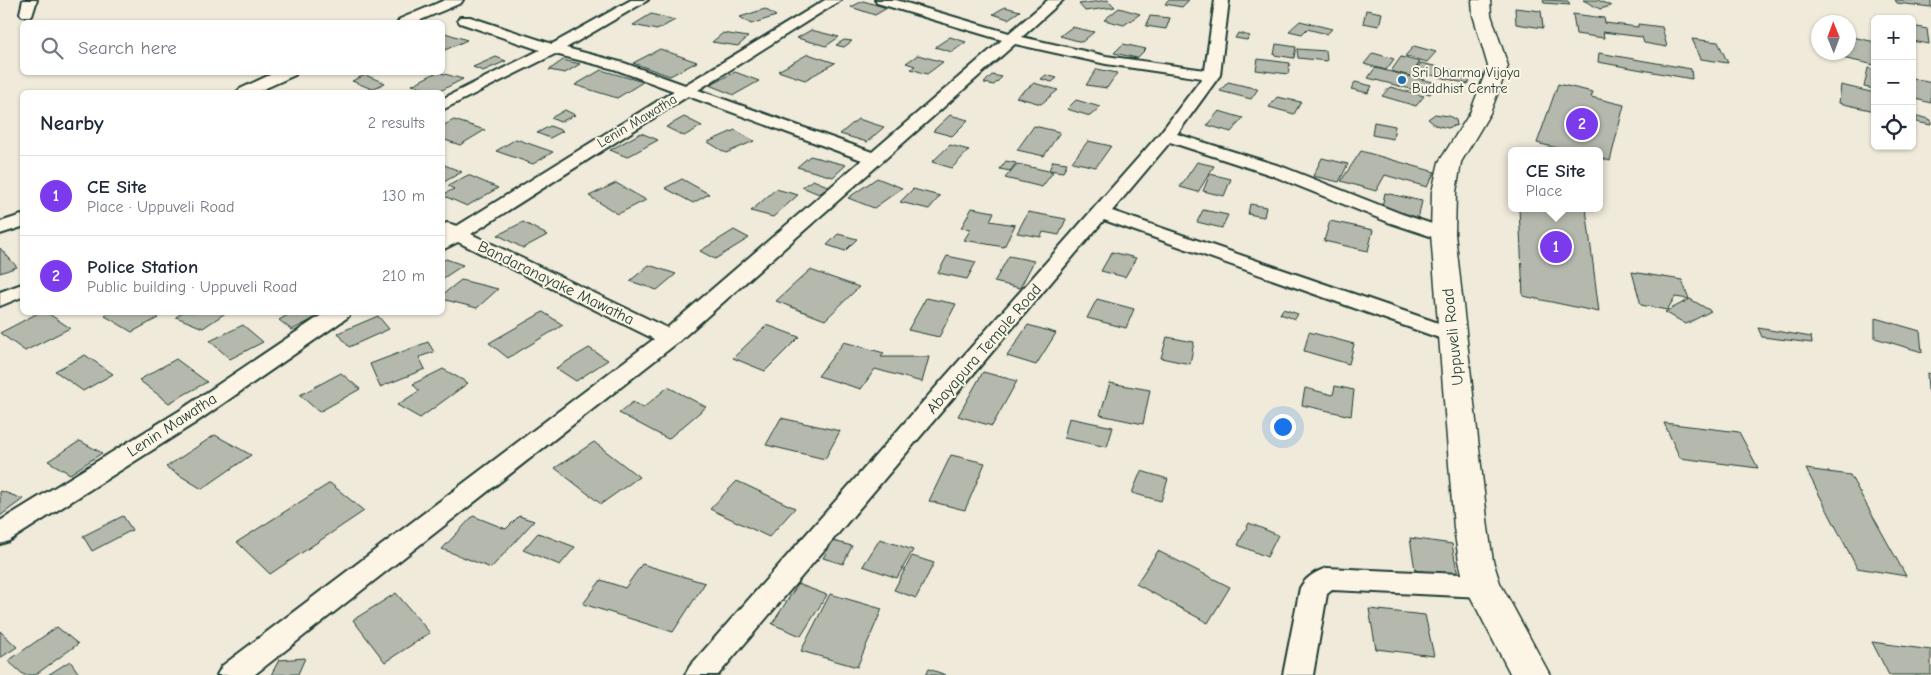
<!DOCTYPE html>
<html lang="en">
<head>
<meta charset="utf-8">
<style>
	:root { --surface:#fff; --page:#f6f6f7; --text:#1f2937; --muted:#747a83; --line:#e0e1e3; --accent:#7c3aed }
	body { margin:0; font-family:"Comic Neue",sans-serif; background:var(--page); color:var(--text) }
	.controls { position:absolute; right:15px; top:15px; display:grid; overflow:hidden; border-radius:8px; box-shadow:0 1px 4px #0004 }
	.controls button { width:45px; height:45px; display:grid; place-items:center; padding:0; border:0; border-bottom:1px solid var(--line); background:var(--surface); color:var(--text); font:25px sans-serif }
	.compass { position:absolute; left:1811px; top:15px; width:45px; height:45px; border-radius:50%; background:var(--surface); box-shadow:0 1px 4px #0004; rotate:359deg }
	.you { position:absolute; left:1282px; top:426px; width:18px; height:18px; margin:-12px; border:4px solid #fff; border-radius:50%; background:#1a73e8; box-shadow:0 0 0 8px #1a73e833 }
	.badge { display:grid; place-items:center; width:32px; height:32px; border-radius:50%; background:var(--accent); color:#fff; font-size:16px; font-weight:700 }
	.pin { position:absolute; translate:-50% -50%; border:2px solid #fff; box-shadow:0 1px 5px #0006 }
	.popup { position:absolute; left:1508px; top:147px; width:95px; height:65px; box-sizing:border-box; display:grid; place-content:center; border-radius:8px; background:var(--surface); filter:drop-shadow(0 1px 4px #0005); font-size:16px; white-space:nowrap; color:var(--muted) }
	.popup b { font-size:19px; color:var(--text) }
	.popup::after { content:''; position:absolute; left:50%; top:100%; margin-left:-10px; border:10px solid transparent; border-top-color:var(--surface) }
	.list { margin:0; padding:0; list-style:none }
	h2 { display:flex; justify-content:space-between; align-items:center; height:65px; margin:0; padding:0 20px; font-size:21px }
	h2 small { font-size:16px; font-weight:400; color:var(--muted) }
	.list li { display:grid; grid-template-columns:32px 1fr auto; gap:15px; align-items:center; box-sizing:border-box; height:80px; padding:0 20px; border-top:1px solid var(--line) }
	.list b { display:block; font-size:19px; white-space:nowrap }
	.list p { margin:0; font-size:16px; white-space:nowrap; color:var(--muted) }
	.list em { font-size:16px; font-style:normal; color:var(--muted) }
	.icon { flex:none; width:28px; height:28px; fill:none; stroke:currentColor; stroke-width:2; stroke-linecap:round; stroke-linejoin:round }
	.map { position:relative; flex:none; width:1931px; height:675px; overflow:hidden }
	.search { position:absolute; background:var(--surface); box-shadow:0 1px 4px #0004; left:20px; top:20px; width:425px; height:55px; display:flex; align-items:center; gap:12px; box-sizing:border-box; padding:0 18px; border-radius:8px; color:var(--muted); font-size:19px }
	.panel { position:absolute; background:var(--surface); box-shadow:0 1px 4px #0004; left:20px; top:90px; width:425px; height:225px; border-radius:8px }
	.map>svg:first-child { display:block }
	.building { fill:#b5b9ad; stroke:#1f3d34 }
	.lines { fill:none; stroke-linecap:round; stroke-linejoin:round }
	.minor-casing { stroke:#1f3d34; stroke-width:4 }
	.primary-casing { stroke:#1f3d34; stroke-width:3 }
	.minor { fill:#fcf5e5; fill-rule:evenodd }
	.primary { fill:#fcf5e5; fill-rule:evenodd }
	.poi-dot { fill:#1f6fb2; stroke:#fcf5e5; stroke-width:2 }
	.labels { text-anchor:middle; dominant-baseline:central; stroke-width:4; stroke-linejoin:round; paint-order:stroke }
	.far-poi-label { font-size:14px; fill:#1f3d34; stroke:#fcf5e5; text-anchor:start }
	.far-street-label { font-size:14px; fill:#1f3d34; stroke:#fcf5e5 }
	.street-label { font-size:16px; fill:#1f3d34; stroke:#fcf5e5 }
</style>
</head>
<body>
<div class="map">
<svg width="1931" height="675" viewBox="0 0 1931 675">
	<rect width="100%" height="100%" fill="#efeada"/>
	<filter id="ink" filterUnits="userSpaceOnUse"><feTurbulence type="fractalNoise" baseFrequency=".02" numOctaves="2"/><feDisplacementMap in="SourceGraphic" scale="10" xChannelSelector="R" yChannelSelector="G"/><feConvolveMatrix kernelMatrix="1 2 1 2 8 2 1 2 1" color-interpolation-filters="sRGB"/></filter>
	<g filter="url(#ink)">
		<g class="building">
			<polygon points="1108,0 1115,7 1085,11 1079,4"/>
			<polygon points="1168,0 1189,0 1182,7 1165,4"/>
			<polygon points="1543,0 1568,1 1570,5 1544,3"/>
			<polygon points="1583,0 1598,0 1611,6 1600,9"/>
			<polygon points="1895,0 1931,0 1931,7 1897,3"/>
			<polygon points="863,1 887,8 875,15 851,7"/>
			<polygon points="1005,7 1020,11 1008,19 993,14"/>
			<polygon points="1119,8 1140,14 1124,25 1104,20"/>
			<polygon points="1515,8 1541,11 1543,28 1516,24"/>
			<polygon points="765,9 776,16 751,24 740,17"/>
			<polygon points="1366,10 1382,13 1379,26 1363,23"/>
			<polygon points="651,14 675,20 657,30 633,25"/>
			<polygon points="1573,14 1604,18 1605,23 1638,27 1638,24 1662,27 1667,47 1644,43 1642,37 1603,32 1604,38 1576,34"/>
			<polygon points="1150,16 1170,18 1166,29 1146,26"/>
			<polygon points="1300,21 1332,29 1327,34 1307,29 1302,34 1289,31"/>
			<polygon points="1912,26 1927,29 1929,44 1912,41"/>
			<polygon points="1072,27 1094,32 1082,42 1060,36"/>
			<polygon points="811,30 839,37 826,46 797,38"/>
			<polygon points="442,32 467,40 445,50 442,49"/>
			<polygon points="723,33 748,37 738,46 712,42"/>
			<polygon points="1238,33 1250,36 1247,40 1235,38"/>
			<polygon points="1848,36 1875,42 1875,65 1842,58 1844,52 1848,52"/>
			<polygon points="950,37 966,42 952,52 935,47"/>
			<polygon points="1692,39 1718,42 1728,63 1701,59"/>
			<polygon points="844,40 852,41 844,47 836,45"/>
			<polygon points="1123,44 1146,49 1137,58 1114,53"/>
			<polygon points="1276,44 1296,47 1294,58 1274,55"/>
			<polygon points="1414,46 1436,52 1427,62 1405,56"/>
			<polygon points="660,49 697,62 670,76 633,63"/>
			<polygon points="1297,49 1326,51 1327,61 1298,58"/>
			<polygon points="1373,53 1394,59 1386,70 1364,64"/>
			<polygon points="1599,53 1691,69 1692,79 1598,62"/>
			<polygon points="808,54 835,63 805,80 778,71"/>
			<polygon points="918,55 943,62 927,74 911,69 915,66 906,63"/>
			<polygon points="496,57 506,61 483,71 473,67"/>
			<polygon points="1401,57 1420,62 1410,76 1391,71"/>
			<polygon points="1258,59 1290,63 1288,74 1256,70"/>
			<polygon points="563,60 580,64 565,73 549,70"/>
			<polygon points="1421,63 1473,75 1468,84 1415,71"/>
			<polygon points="1375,68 1437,83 1430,94 1368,78"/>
			<polygon points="1868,68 1875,70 1875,89 1864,87"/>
			<polygon points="1097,69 1117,73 1107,88 1086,85"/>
			<polygon points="601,70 643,82 617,98 575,85"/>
			<polygon points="437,72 463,79 438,92 412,85"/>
			<polygon points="735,72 759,81 734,95 709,85"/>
			<polygon points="365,75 385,83 372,89 352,81"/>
			<polygon points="992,75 1002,77 994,85 984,83"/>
			<polygon points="1046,75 1057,78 1052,82 1041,79"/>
			<polygon points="1912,78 1931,83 1931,103 1912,98"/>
			<polygon points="1228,82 1258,89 1251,99 1220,91"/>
			<polygon points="1355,82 1372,86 1368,93 1351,89"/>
			<polygon points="1034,83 1058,90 1041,104 1016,97"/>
			<polygon points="1558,84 1593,92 1591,97 1624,105 1610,161 1600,158 1600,151 1569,151 1537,143"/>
			<polygon points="1841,85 1875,93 1875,111 1839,103"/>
			<polygon points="1390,87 1424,96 1416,106 1382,96"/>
			<polygon points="1277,97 1301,102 1294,114 1269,107"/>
			<polygon points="1076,100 1100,107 1090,116 1067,109"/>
			<polygon points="565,110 575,115 560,122 551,118"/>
			<polygon points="1219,111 1243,118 1231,132 1207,125"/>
			<polygon points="1435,114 1449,116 1456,120 1457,125 1448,128 1435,125 1428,119"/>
			<polygon points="950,115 968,120 952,136 933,131"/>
			<polygon points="1918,116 1931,120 1931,125 1916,122"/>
			<polygon points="684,117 702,126 684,136 666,127"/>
			<polygon points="858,119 884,127 867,142 840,134"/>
			<polygon points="454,120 485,130 460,145 442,139 442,126"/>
			<polygon points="1374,122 1395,126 1393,139 1372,135"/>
			<polygon points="550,126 563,131 550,138 537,133"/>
			<polygon points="1034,126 1060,132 1044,156 1017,150"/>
			<polygon points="735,130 754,141 726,153 708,142"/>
			<polygon points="641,133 658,140 627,157 610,150"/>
			<polygon points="516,139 553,152 533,164 496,151"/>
			<polygon points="1088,141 1111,146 1096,167 1072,162"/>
			<polygon points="950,145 969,150 952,168 932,162"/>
			<polygon points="1361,151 1435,172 1427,187 1385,175 1376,191 1341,181"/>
			<polygon points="810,156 846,165 833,177 797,167"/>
			<polygon points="1322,158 1348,164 1339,182 1313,176"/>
			<polygon points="1006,161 1016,163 1010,171 1000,169"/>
			<polygon points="1053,161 1067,163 1063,172 1049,170"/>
			<polygon points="1197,162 1214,166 1198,192 1180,187"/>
			<polygon points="442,164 462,172 442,183"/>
			<polygon points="1017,164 1053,172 1042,187 1005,178"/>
			<polygon points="1210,174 1231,179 1224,196 1203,191"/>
			<polygon points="468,175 498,188 467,206 442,195 454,189 448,186"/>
			<polygon points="877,178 902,188 874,208 848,198"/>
			<polygon points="682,179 709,194 693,203 665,188"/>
			<polygon points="813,180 830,187 819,194 802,187"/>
			<polygon points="616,183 646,200 618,214 589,196"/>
			<polygon points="776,189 798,195 773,217 751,211"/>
			<polygon points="913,189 940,196 929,209 900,202"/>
			<polygon points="1385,193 1422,201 1418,219 1381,211"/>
			<polygon points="1250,204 1266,207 1264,217 1248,214"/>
			<polygon points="972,208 994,212 990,221 1015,225 1004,247 964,240 971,229 961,228"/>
			<polygon points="1519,208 1586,208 1599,312 1523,296"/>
			<polygon points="1203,210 1228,215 1222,228 1197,222"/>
			<polygon points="1028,212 1066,219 1059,235 1043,232 1041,237 1017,233"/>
			<polygon points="1330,221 1373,230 1368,251 1324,241"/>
			<polygon points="523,222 547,235 523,248 498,235"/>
			<polygon points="734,230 749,238 715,259 700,251"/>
			<polygon points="838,234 857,239 845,251 827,245"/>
			<polygon points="0,248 17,267 0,273"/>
			<polygon points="1112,252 1136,258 1125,277 1101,271"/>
			<polygon points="947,256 976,262 967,279 938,273"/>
			<polygon points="1009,256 1034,261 1020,288 994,282"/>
			<polygon points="446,259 463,265 442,279 442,261"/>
			<polygon points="649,265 676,274 657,290 630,281"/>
			<polygon points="810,270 859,287 825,320 776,301"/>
			<polygon points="1632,272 1682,280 1689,299 1675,297 1667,310 1641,305"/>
			<polygon points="461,280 498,289 477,308 442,299 442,295"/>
			<polygon points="926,298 956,304 939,337 908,330"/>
			<polygon points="1097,299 1134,309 1126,328 1087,318"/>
			<polygon points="1690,299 1711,311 1686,324 1665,312"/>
			<polygon points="1283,309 1298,314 1295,319 1280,314"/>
			<polygon points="40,312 46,312 70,328 25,351 0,333"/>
			<polygon points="111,312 149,312 158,318 132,332 105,316"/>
			<polygon points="183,312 227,312 203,328 176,317"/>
			<polygon points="293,312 308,312 315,318 292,330 279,320"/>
			<polygon points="543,312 563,325 508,358 489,343"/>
			<polygon points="378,316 389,329 349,347 338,333"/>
			<polygon points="1875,318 1920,331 1922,352 1875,338"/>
			<polygon points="243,325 263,342 230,359 210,341"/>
			<polygon points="767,325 799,337 765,371 733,358"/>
			<polygon points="1028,325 1056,333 1036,365 1007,356"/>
			<polygon points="1758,328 1811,337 1812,343 1762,337"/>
			<polygon points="1309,332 1354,344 1349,364 1304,351"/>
			<polygon points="1167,337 1194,342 1190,364 1161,358"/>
			<polygon points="428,342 434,352 419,357 425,369 380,387 370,364"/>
			<polygon points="844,342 884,353 881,357 929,357 922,382 875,369 861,389 818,376"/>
			<polygon points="589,348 608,360 576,381 556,368"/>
			<polygon points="85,355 113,374 83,391 55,371"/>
			<polygon points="176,359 207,382 169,403 139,380"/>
			<polygon points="443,369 468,383 420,418 397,405 419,391 413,384"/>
			<polygon points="983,372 1017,381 992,426 958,416"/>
			<polygon points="341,373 360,389 319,412 300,395"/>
			<polygon points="1927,373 1931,374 1931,391 1928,390"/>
			<polygon points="1110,383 1150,390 1143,424 1100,415"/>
			<polygon points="1335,386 1354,390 1351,416 1302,405 1305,388 1333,395"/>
			<polygon points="668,387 706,407 668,439 619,413 633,402 643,408"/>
			<polygon points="781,418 840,431 825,459 766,445"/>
			<polygon points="1069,418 1113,427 1107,447 1064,438"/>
			<polygon points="1664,423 1739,432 1758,468 1680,458"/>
			<polygon points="215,435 251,455 202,489 166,467"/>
			<polygon points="80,441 102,453 70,474 48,461"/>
			<polygon points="594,442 639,477 601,504 555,468"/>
			<polygon points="951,455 985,463 965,510 929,501"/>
			<polygon points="1806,469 1850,475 1906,576 1857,568"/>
			<polygon points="1141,471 1168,479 1161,501 1132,493"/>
			<polygon points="737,481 795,508 769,537 710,509"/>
			<polygon points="330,483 364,511 270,574 237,542"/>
			<polygon points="1,491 23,499 0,516 0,492"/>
			<polygon points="123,516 132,530 92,551 83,536"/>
			<polygon points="473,516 506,529 519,516 534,521 491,568 442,549"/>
			<polygon points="1249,523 1278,535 1267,557 1238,545"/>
			<polygon points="538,533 575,547 560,565 523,550"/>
			<polygon points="1410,538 1452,544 1458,576 1415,570"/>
			<polygon points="880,539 913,550 897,578 863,566"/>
			<polygon points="833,541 852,546 843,564 823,558"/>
			<polygon points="1158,551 1230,587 1208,623 1136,584"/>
			<polygon points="912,556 934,563 916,598 894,590"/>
			<polygon points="642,564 705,583 673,632 583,604 601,580 625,588"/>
			<polygon points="798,584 827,595 801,636 772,624"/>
			<polygon points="396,593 430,633 385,662 353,620"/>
			<polygon points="830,594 882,609 857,667 801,651"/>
			<polygon points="1369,609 1425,615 1434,656 1376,649"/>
			<polygon points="57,627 78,644 35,675 24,675 8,661"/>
			<polygon points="0,631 17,647 0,658"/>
			<polygon points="1872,642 1931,650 1931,675 1889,675"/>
			<polygon points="305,658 298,674 271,675 279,660"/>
			<polygon points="70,661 80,675 48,675"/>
			<polygon points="929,669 946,675 926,675"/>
		</g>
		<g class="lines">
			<defs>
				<g id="minor">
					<polygon points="23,0 37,0 32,16 22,16 20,13"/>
					<polygon points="445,0 463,0 461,3 416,22 398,22 400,19"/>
					<path d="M631,0H648L566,48L624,63L685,85L825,0H841L698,90L872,152L1002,40L877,3L875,0H896L1009,33L1048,0H1063L1022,37L1106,56L1205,70L1215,0H1229L1220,75L1177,134L1283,167L1402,214L1450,230L1452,234L1450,238L1443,240L1436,238L1388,222L1271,175L1170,142L1112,211L1459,330L1463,335L1459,340L1452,342L1445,340L1104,220L718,675H685L690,666L1161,132L1202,78L1106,64L1015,44L677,343L254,675H217L222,666L654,339L458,242L442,250V225L447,223L457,226L674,91L614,69L555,54L442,110V99L540,50L460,23L458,20L460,17H470L552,44ZM688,96L862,160L667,328L471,234Z"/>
					<polygon points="276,72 297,72 295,75 257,92 237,92 240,89"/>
					<polygon points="22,215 22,227 0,234 0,222"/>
					<polygon points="22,284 22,297 0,306 0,292"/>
					<polygon points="326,312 351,312 348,317 195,423 9,541 0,544 0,521 179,411"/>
					<path d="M1327,568L1483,575L1493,578L1497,586L1493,594L1483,597L1332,590L1327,594L1313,675H1283L1300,588C1306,577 1315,572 1327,568Z"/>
				</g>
				<polygon id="primary" points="1472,0 1490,0 1491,15 1508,66 1490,113 1461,162 1456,192 1455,234 1488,528 1493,561 1500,583 1550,675 1511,675 1465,586 1459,561 1454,528 1431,234 1432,192 1439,162 1470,113 1488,66 1473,15"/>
			</defs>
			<use href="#minor" class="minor-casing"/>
			<use href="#primary" class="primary-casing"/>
			<use href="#minor" class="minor"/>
			<use href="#primary" class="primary"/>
		</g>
	</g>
	<circle class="poi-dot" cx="1402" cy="80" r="5"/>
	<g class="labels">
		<g class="far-poi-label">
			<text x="1412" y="72">Sri Dharma Vijaya<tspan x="1412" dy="16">Buddhist Centre</tspan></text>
		</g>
		<g class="far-street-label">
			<text transform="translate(637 121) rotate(-31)">Lenin Mawatha</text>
		</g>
		<g class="street-label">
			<text transform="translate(556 283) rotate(26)">Bandaranayake Mawatha</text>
			<text transform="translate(1453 337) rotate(-96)">Uppuveli Road</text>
			<text transform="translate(984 349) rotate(-49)">Abayapura Temple Road</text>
			<text transform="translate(172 425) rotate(-33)">Lenin Mawatha</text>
		</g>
	</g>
</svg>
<div class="controls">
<button>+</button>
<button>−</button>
<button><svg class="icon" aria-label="locate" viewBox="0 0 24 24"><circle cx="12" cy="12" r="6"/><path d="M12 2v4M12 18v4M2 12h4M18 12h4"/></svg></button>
</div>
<svg class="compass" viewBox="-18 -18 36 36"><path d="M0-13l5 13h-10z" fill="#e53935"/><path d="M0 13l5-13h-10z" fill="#747a83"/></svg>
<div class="you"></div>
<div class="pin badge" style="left:1556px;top:247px">1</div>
<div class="popup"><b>CE Site</b>Place</div>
<div class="pin badge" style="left:1582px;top:124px">2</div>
<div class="search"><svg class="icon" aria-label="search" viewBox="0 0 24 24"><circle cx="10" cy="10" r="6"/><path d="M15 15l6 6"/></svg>Search here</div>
<section class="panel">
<h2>Nearby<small>2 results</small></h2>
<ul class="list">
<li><span class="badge">1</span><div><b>CE Site</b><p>Place · Uppuveli Road</p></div><em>130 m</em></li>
<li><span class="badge">2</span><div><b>Police Station</b><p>Public building · Uppuveli Road</p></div><em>210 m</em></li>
</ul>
</section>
</div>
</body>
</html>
